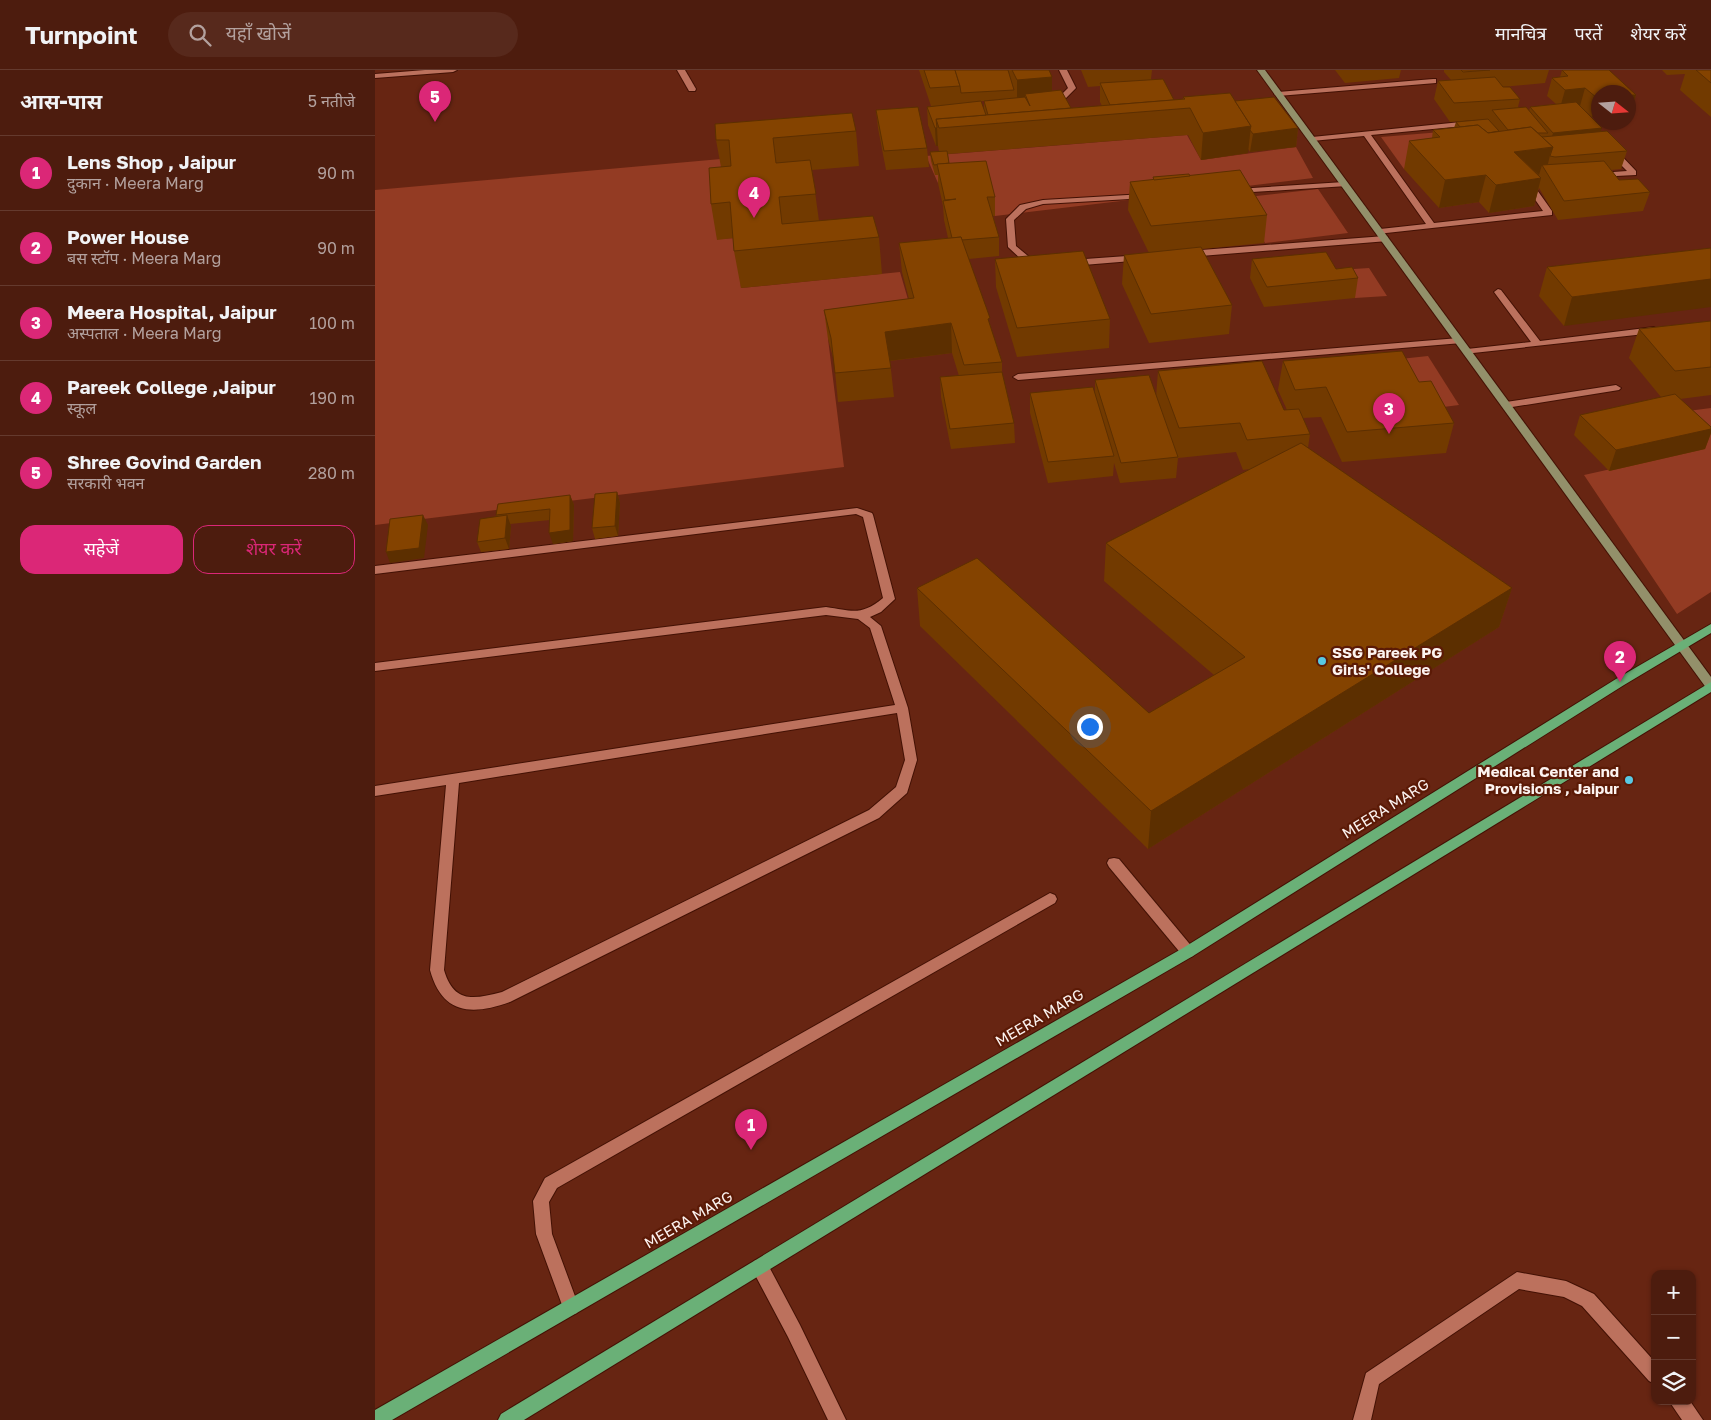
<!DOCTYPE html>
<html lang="hi">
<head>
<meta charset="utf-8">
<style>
	:root { --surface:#4d1c0e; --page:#57291c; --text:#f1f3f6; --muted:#b3a19e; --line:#643a2e; --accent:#db2777 }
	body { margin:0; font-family:"Golos Text","Noto Sans Devanagari",sans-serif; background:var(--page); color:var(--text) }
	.controls { position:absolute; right:15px; bottom:15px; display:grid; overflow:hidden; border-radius:10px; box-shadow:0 1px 4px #0004 }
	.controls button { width:45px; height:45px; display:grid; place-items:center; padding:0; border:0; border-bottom:1px solid var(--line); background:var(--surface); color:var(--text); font:25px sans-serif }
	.compass { position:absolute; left:1216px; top:15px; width:45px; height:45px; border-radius:50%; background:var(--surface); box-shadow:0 1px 4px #0004; rotate:107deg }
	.you { position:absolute; left:714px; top:656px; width:18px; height:18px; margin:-12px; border:4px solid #fff; border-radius:50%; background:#1a73e8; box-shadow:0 0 0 8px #1a73e833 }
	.badge { display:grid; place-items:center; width:32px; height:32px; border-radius:50%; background:var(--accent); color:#fff; font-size:16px; font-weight:700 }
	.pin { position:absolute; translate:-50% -41px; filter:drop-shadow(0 1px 2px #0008) }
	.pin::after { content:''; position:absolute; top:26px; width:18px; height:15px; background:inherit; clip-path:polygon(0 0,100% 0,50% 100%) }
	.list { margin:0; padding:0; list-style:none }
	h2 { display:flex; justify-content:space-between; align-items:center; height:65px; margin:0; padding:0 20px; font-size:21px }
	h2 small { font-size:16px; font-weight:400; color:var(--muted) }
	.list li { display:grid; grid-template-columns:32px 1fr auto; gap:15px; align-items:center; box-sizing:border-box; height:75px; padding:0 20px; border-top:1px solid var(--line) }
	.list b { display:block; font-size:19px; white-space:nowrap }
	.list p { margin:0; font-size:16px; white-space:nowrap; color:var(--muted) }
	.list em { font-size:16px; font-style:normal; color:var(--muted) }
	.actions { display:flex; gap:10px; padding:15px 20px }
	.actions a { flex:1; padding:11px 0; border:1px solid var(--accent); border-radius:15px; text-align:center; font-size:18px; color:var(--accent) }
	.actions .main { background:var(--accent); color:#fff }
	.icon { flex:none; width:28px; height:28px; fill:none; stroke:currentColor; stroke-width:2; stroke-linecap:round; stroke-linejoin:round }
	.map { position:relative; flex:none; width:1336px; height:1350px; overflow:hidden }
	header { display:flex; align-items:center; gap:30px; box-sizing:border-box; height:70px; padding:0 25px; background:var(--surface); border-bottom:1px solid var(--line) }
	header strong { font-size:24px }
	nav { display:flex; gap:28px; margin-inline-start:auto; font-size:18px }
	.search { width:350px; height:45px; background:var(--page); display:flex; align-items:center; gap:12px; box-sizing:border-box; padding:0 18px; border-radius:28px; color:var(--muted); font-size:19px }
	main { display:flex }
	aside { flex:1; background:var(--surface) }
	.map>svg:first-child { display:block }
	.green { fill:#933b23 }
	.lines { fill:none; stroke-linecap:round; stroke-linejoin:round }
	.lane-casing { stroke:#431104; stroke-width:2 }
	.street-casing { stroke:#431104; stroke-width:2 }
	.secondary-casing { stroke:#431104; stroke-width:2 }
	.primary-casing { stroke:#431104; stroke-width:2 }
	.lane { fill:#bc715d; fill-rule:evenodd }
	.street { fill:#bc715d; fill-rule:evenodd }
	.secondary { fill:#93906a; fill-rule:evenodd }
	.primary { fill:#6ab077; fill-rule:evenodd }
	.wall { fill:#723a00; fill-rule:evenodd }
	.shaded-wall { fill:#5c2f00 }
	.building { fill:#844300; stroke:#5c2f00 }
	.poi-dot { fill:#58c9e4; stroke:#5b1a06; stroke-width:2 }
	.labels { text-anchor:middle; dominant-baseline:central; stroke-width:4.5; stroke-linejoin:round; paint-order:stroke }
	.poi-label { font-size:15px; font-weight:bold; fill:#fcf3f0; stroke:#5b1a06; text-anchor:start }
	.street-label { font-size:15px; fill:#fcf3f0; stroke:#5b1a06 }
</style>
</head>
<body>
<header>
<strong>Turnpoint</strong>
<div class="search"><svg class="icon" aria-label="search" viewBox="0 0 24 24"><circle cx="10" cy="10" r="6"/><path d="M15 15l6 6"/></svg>यहाँ खोजें</div>
<nav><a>मानचित्र</a><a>परतें</a><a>शेयर करें</a></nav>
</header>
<main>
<aside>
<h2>आस-पास<small>5 नतीजे</small></h2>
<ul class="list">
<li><span class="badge">1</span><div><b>Lens Shop , Jaipur</b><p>दुकान · Meera Marg</p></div><em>90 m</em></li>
<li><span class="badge">2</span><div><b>Power House</b><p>बस स्टॉप · Meera Marg</p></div><em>90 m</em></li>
<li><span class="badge">3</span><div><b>Meera Hospital, Jaipur</b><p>अस्पताल · Meera Marg</p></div><em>100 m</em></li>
<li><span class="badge">4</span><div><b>Pareek College ,Jaipur</b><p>स्कूल</p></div><em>190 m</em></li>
<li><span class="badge">5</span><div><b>Shree Govind Garden</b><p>सरकारी भवन</p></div><em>280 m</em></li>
</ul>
<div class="actions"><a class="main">सहेजें</a><a>शेयर करें</a></div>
</aside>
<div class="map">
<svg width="1336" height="1350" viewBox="0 0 1336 1350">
	<rect width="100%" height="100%" fill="#672512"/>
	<g class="green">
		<polygon points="1078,61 1059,94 1029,99 1006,67"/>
		<polygon points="812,65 826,90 921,77 938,108 620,146 611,110 563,113 551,86"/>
		<polygon points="346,89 347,106 342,169 362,168 366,218 525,202 541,257 453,269 469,397 0,455 0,120"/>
		<polygon points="943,119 973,163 890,173 864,128"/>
		<polygon points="994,198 1012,226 980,228 974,217 948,201"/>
		<polygon points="1053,286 1084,335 1037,341 970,295"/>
		<polygon points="1336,338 1336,522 1302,544 1209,405 1326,379 1289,344"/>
	</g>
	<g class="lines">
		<defs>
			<g id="lane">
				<polygon points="50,0 82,0 78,2 0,8 0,4"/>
				<polygon points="302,0 310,0 321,19 320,21 314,21"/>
				<polygon points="1058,9 1061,9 1061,13 903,26 899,24 903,22"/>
				<polygon points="1096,51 1099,51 1099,55 996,65 1059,153 1168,141 1148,112 1152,110 1155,110 1177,141 1177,145 1002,164 1001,162 1005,159 1051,154 989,66 937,71 933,69 937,67"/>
				<polygon points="1234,79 1240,79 1261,101 1261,105 1221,107 1221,103 1224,103 1252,101 1234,83"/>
				<polygon points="1123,219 1126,220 1165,271 1279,257 1284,260 1279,263 1089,284 1089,280 1092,279 1156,272 1119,222"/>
				<polygon points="1241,315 1246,318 1244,320 1131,338 1126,335 1131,332"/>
			</g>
			<g id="street">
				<polygon points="684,0 692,0 701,18 690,29 672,33 672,29 685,26 693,18"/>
				<polygon points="969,112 973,114 972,116 862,123 858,121 862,119"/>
				<polygon points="769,124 772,124 772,128 668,134 651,139 639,150 641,176 653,186 665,192 661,195 647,190 633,177 631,149 645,135 668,130"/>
				<polygon points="1010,166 1013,167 1013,171 813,187 809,184 813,181"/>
				<polygon points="766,185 769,186 769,190 696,196 692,193 696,190"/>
				<polygon points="1084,268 1087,269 1087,273 643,310 638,307 643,304"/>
				<path d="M482,438L497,443L498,445L520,529L506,542L495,547L506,556L533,638L542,690L532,723L504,748L135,932C96,946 67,944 55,900L71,715L0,726V716L520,635L495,558L483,549L451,545L0,601V593L451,537C478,541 486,546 508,528L488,447L481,444L0,504V496ZM522,643L530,690L521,717L494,740L127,922C99,929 79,934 69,900L84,713Z"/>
				<polygon points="739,788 744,789 818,878 820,882 818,886 813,888 808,886 734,797 732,793 734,789"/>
				<polygon points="675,823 680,825 682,829 680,833 182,1118 174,1132 177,1164 204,1237 202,1243 196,1245 190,1243 161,1164 158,1131 170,1108"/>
				<polygon points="385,1189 391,1191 425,1255 471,1350 453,1350 413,1267 379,1203 377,1197 379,1191"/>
				<polygon points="1142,1202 1191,1211 1219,1224 1280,1292 1280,1314 1274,1311 1207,1236 1189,1227 1144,1219 1004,1314 996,1350 978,1350 991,1303"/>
				<polygon points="1294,1331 1315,1331 1328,1350 1307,1350"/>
			</g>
			<polygon id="secondary" points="882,0 890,0 1336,607 1336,620 1332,619"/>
			<g id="primary">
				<polygon points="1336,554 1336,563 1249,615 818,886 17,1350 0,1350 0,1340 808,878 1241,609"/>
				<polygon points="1336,612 1336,622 149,1350 123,1350 126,1344"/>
			</g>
		</defs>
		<use href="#lane" class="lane-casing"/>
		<use href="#street" class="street-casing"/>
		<use href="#secondary" class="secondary-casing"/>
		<use href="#primary" class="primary-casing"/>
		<use href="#lane" class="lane"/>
		<use href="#street" class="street"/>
		<use href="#secondary" class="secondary"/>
		<use href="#primary" class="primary"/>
	</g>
	<g class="wall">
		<path d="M544,0H674L677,21L696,38L727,36L725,32V16L713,17L706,0H777L776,9L799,30L808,29V27L860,31L923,58L921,77L875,82L873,79V83L826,90L813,65L573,84L574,93L620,127V146H618L624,167V186L594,189L627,292V302L639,353L640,373L576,379L566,327L565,307L584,306L577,283L515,291L519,327L463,332L459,291L453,269L449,240L534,229L527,202L524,173L573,168L569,150L568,136L563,113V105H560L556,91L555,82L564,81L563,76H561L553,55L552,37L556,36ZM606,31H609V40Z"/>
		<polygon points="960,0 1026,0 1024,8 970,13"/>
		<polygon points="1069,0 1174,0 1170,13 1127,17 1145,29 1143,37 1154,41 1155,37 1181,34 1172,26 1177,8 1185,7 1187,0 1261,25 1255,43 1224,22 1224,46 1217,47 1205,36 1204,36 1225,62 1252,81 1246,99 1236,100 1244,110 1275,122 1268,141 1183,150 1164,118 1159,136 1114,143 1104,132 1064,138 1029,99 1034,71 1057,68 1058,60 1079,58 1081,52 1114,50 1114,49 1075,52 1059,29 1063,11 1076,10 1069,2"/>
		<polygon points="1287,0 1336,0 1336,47 1305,20 1310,4 1292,5"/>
		<polygon points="501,40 552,78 554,97 511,100 503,58"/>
		<polygon points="481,61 484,96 437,100 444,151 504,167 507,204 366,218 359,181 358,168 342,170 336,134 346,97 341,70"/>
		<polygon points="815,106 892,145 889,173 827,179 857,235 854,264 774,273 747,214 749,185 774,183 753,140 755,112 778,110 778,107"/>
		<polygon points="1336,178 1189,256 1164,226 1172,197"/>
		<polygon points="620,189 735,249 734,278 642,287 621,217"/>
		<polygon points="877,189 961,199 983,208 980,228 889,237 875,208"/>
		<polygon points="1336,251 1336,325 1305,329 1336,357 1336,363 1330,379 1234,401 1199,365 1205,345 1286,327 1254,288 1264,259"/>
		<polygon points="908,291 1044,312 1079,353 1071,383 967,392 946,347 928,348 935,364 933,378 1137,518 1124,557 773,779 545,556 542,518 774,643 839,605 729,511 731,473 875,399 868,400 861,382 803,388 801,408 745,413 739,393 738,406 673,413 655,343 655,323 720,323 720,310 781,327 783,301 909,340 912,340 903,320"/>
		<polygon points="242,422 245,433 243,466 220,469 217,458"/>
		<polygon points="195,425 199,435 198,471 178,474 175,450 135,454 136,456 134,479 106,482 102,472 122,447 121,445"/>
	</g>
	<g class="shaded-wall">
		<polygon points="677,7 677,25 650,24 650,27 642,28 642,10"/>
		<polygon points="1210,18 1205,36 1185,38 1190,20"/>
		<polygon points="1254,25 1261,25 1255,43 1254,43"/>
		<polygon points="1222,28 1224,28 1224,46 1217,47"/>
		<polygon points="876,56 873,83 826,90 828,63"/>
		<polygon points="560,58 562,58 563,76 561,76"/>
		<polygon points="923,58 921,77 875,82 878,64"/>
		<polygon points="1227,58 1221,76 1176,81 1171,102 1167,95 1164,105 1139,82 1174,78 1178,63"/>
		<polygon points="1111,105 1104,132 1064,138 1070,110"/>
		<polygon points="1166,108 1159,136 1114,143 1121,115"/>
		<polygon points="1336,209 1336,237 1189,256 1197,227"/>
		<polygon points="576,253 577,283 513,291 510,262"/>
		<polygon points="1336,359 1336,363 1330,379 1234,401 1241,380"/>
		<polygon points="242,422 245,433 243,466 240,456"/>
		<polygon points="195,425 199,435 198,471 178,474 174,463"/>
		<polygon points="48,445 53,455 49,488 15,493 11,482"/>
		<polygon points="132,445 136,456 134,479 130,468"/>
		<polygon points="1137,518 1124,557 773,779 776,741"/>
	</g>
	<g class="building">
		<polygon points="549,0 580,0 585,16 555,18"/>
		<polygon points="580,0 633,0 639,20 586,23 585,16"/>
		<polygon points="637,0 674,0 677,7 642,10"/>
		<polygon points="1086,0 1115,0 1088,2"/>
		<polygon points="1187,0 1234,0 1261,25 1254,25 1254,22 1224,22 1224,28 1222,28 1210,18 1190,20 1177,8 1193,6"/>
		<polygon points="1321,0 1336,0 1336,13"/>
		<polygon points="1120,7 1128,17 1135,17 1145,29 1079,33 1063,11"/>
		<polygon points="788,9 799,30 735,35 725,13"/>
		<polygon points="686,20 696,38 613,45 609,31 650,27 655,36 650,24"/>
		<polygon points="855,23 876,56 828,63 815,38 564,58 561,49 810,29 808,27"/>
		<polygon points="899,27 923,58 878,64 875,60 876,56 860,31"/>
		<polygon points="606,31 611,45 561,49 562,58 560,58 552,37"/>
		<polygon points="1201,32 1227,58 1178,63 1155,37"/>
		<polygon points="543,37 552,78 509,81 501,40"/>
		<polygon points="1151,37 1173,63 1163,63 1156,57 1133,60 1117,40"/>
		<polygon points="477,43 481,61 398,68 401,93 435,90 441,124 404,127 407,154 498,146 504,167 359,181 355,132 336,134 334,98 356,96 354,70 341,70 340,54"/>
		<polygon points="1113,49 1124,61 1113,63 1103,55 1085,57 1081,52"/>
		<polygon points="1103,55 1113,63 1156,57 1178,77 1139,82 1166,108 1121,115 1111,105 1070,110 1034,71 1065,67 1058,60"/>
		<polygon points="1232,61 1252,81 1180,87 1175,86 1178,77 1167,67"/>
		<polygon points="572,81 574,93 559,95 555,82"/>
		<polygon points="611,91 620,127 612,127 624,167 587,170 586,167 577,168 568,131 581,129 570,130 562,94"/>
		<polygon points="1229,91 1244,110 1263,109 1275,122 1189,131 1167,95"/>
		<polygon points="865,100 892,145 776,156 755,112"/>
		<polygon points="814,104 815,106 779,110 778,107"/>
		<polygon points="586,167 615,248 613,249 627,292 589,295 576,253 510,262 516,298 460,303 456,268 449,240 539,228 524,173"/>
		<polygon points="826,177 857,235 776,244 749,185"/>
		<polygon points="1336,178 1336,209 1197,227 1172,197"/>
		<polygon points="708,181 735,249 642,258 620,189"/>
		<polygon points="951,182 961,199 977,197 983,208 892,217 877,189"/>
		<polygon points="1336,251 1336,297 1300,301 1264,259"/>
		<polygon points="1027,281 1044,312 1056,311 1079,353 972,362 951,317 920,320 908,291"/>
		<polygon points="887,291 909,340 924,339 935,364 872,370 865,353 804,358 783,301"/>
		<polygon points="627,302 639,353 575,359 565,307"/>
		<polygon points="774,305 803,387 746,393 720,310"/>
		<polygon points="718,317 739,386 673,392 655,323"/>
		<polygon points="1300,324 1336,357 1336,359 1241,380 1205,345"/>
		<polygon points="926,373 1137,518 776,741 542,518 602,488 774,643 870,587 731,473"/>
		<polygon points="242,422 240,456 217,458 220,424"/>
		<polygon points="195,425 195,460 174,463 175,439 121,445 123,434"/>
		<polygon points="48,445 44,478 11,482 15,449"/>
		<polygon points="132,445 130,468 102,472 105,449"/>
	</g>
	<g class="poi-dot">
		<circle cx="947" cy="591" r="5"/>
		<circle cx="1254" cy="710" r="5"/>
	</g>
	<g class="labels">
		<g class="poi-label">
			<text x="957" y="582">SSG Pareek PG<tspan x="957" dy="17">Girls' College</tspan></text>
			<text x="1244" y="701" text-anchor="end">Medical Center and<tspan x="1244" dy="17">Provisions , Jaipur</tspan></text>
		</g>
		<g class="street-label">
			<text transform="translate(1010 738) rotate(-32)">MEERA MARG</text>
			<text transform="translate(664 947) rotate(-30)">MEERA MARG</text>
			<text transform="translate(313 1149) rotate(-30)">MEERA MARG</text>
		</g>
	</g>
</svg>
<div class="controls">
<button>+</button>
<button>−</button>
<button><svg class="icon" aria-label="layers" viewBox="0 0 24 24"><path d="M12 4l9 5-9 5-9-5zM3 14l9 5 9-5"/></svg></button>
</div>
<svg class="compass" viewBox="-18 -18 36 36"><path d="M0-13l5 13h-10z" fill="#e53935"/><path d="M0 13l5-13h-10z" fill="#b3a19e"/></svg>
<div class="you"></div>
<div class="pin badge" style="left:376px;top:1080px">1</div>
<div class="pin badge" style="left:1245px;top:612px">2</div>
<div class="pin badge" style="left:1014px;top:364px">3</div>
<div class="pin badge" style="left:379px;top:148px">4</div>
<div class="pin badge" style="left:60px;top:52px">5</div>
</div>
</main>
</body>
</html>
